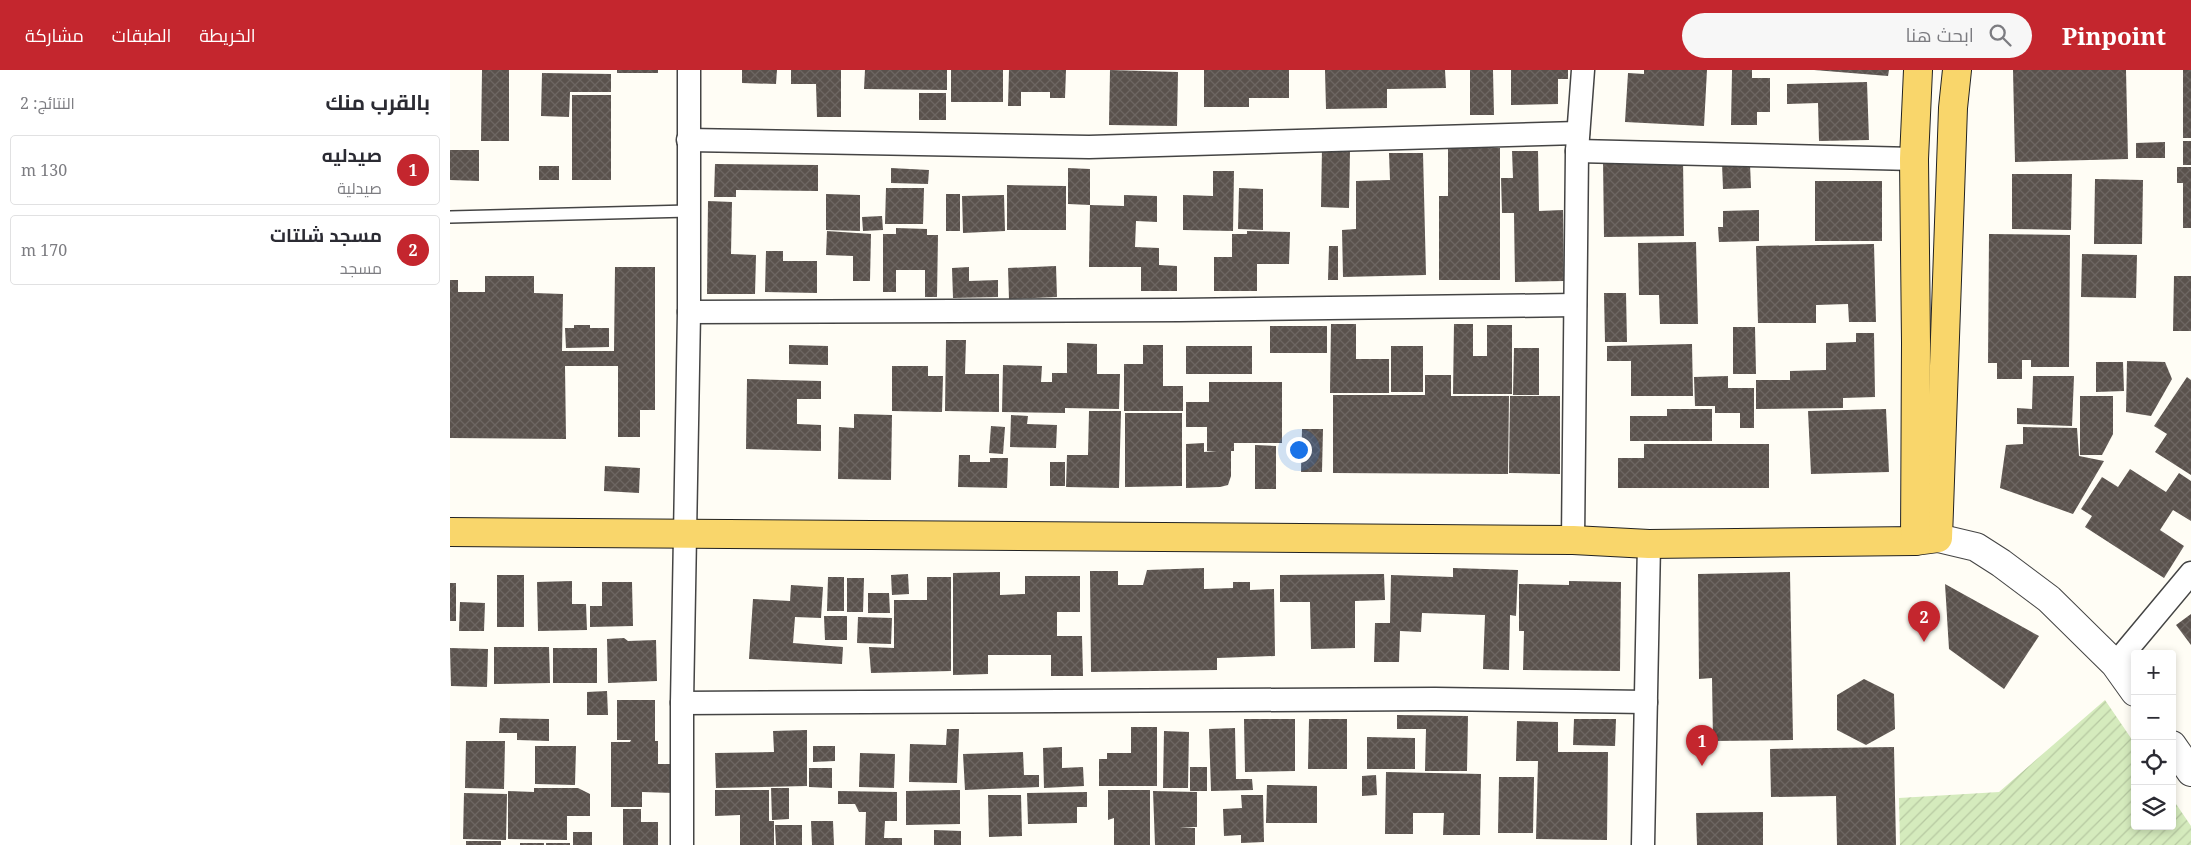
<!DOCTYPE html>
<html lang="ar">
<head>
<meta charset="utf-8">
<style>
	:root { --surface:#fff; --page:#f7f7f7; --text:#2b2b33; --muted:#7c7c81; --line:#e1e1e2; --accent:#c4262e }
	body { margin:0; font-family:"Noto Serif",Cairo,serif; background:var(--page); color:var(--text); direction:rtl }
	.controls { position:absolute; right:15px; bottom:15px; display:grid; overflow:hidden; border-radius:5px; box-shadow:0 2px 8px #0003 }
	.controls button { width:45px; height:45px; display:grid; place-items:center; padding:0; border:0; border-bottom:1px solid var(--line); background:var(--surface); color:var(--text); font:25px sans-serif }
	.you { position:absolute; left:848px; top:379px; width:18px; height:18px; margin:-12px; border:4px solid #fff; border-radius:50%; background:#1a73e8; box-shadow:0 0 0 8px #1a73e833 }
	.badge { display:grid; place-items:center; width:32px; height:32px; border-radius:50%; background:var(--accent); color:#fff; font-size:16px; font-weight:700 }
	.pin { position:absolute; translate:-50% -41px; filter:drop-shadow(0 1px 2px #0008) }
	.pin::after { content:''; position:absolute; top:26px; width:18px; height:15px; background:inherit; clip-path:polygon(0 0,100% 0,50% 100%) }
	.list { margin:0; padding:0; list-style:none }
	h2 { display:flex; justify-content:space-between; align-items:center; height:65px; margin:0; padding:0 20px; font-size:21px }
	h2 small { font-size:16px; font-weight:400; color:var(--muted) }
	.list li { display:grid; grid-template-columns:32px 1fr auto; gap:15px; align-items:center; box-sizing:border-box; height:70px; margin:0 10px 10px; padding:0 10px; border:1px solid var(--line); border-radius:5px }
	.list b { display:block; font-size:19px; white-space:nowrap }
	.list p { margin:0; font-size:16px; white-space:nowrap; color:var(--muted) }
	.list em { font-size:16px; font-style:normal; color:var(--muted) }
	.icon { flex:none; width:28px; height:28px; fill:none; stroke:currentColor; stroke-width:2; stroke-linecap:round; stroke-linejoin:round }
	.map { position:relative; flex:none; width:1741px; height:775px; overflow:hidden; direction:ltr }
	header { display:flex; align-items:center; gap:30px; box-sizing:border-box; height:70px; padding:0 25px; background:var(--accent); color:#fff }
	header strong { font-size:24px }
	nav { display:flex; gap:28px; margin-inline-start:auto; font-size:18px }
	.search { width:350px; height:45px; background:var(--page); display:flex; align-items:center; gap:12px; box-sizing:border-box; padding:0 18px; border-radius:28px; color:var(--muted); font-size:19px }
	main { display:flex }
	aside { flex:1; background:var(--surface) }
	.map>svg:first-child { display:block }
	.garden { fill:url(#garden-furrows) }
	.building { fill:url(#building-cross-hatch) }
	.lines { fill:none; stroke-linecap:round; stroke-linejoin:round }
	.service-casing { stroke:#444; stroke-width:14 }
	.minor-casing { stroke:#444; stroke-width:25 }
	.tertiary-casing { stroke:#444; stroke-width:30 }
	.primary-casing { stroke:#222; stroke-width:30 }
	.service { stroke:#fff; stroke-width:11 }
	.minor { stroke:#fff; stroke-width:22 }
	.tertiary { stroke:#fff; stroke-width:28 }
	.primary { stroke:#f9d66b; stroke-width:28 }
</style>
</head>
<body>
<header>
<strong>Pinpoint</strong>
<div class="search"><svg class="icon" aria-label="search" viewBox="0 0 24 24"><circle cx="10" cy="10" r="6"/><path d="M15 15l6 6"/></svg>ابحث هنا</div>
<nav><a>الخريطة</a><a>الطبقات</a><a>مشاركة</a></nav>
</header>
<main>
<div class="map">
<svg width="1741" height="775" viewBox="0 0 1741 775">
	<defs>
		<pattern id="garden-furrows" width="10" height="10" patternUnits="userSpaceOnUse" patternTransform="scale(1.25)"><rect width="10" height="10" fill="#d5ebbd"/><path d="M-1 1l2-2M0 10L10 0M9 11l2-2" fill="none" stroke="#b6c8a1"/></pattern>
		<pattern id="building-cross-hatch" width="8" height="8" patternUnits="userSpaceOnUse" patternTransform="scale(1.25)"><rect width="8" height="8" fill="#5a524d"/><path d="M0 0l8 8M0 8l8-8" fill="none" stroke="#6d6662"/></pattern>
	</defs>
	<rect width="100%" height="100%" fill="#fffdf5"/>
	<polygon class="garden" points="1655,630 1685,674 1685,756 1722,756 1722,728 1741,756 1741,775 1450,775 1449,728 1549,722"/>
	<g class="building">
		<polygon points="32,0 59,0 59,71 31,71"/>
		<rect x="167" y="0" width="41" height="3"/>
		<polygon points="292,0 327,0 326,14 292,13"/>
		<polygon points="341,0 391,0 391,47 367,47 366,14 341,14"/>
		<polygon points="415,0 497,0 497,20 414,19"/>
		<rect x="501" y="0" width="52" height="32"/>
		<polygon points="559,0 616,0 615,28 600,28 600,22 571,22 571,36 558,36"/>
		<polygon points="660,0 728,2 727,56 659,55"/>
		<polygon points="754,0 839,0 839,28 799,28 799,37 754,37"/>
		<polygon points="875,0 995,0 996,18 937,19 937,38 876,39"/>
		<polygon points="1020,0 1043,0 1044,45 1020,45"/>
		<polygon points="1061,0 1118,0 1118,9 1108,9 1108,34 1061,35"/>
		<polygon points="1194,0 1257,0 1254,56 1175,52 1178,3 1194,4"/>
		<polygon points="1282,0 1302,0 1302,8 1320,8 1320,42 1307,42 1307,55 1281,55"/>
		<polygon points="1364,0 1439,0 1438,6"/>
		<polygon points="1563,0 1676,0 1678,89 1565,92"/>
		<rect x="1733" y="0" width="8" height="68"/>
		<polygon points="92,3 161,4 161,22 120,22 119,47 91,46"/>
		<polygon points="1417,12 1419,70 1369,71 1368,33 1337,34 1337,14"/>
		<rect x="469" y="23" width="27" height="27"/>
		<rect x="122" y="25" width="39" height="85"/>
		<rect x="1733" y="71" width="8" height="24"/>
		<polygon points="1715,72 1715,88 1686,88 1686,73"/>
		<polygon points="872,78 900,79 899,138 871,137"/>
		<polygon points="998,78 1050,78 1050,210 989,210 989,126 998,126"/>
		<polygon points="0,80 29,80 29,111 0,110"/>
		<polygon points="1062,81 1088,81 1089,141 1113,140 1114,211 1065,212 1064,143 1052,143 1051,108 1063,108"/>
		<polygon points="939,83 973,83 976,205 893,207 892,160 906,159 906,111 940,110"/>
		<polygon points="1233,88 1234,166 1154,167 1153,89"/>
		<polygon points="265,94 368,95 368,121 286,120 286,127 264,127"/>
		<polygon points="1272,94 1300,94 1301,118 1273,119"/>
		<rect x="89" y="96" width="20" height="14"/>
		<polygon points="1727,97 1741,97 1741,158 1733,158 1733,113 1727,113"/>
		<polygon points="441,98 479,100 478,114 441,113"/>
		<polygon points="618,98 640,99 640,135 618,134"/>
		<polygon points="763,101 784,101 783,161 733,160 733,125 763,126"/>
		<polygon points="1562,104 1622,104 1621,160 1562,159"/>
		<polygon points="1645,109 1693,110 1692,174 1644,174"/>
		<rect x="1365" y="111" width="67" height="60"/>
		<polygon points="557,115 616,116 616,160 557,160"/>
		<polygon points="436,118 474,118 473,154 435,154"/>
		<polygon points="789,118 813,119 813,160 788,159"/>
		<polygon points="376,124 410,125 410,161 376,160"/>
		<rect x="496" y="124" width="14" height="37"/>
		<polygon points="554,125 555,161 513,163 512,126"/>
		<polygon points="674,125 707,126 707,152 686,151 685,177 709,178 709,195 727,196 727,221 691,221 691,197 639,197 640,135 674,136"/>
		<polygon points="258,131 282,132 281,184 306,185 305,224 257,224"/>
		<polygon points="1309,140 1309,171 1269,172 1268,157 1273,157 1273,141"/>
		<polygon points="432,146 433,160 413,161 412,147"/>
		<polygon points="446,158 477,159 477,165 488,165 487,227 475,227 475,200 446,200 446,222 433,222 433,164 446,164"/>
		<polygon points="377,161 421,164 420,211 403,211 403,186 376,185"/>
		<polygon points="797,161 840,162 839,194 807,194 807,221 764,221 764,187 782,187 782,164 797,164"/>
		<polygon points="1539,164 1620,165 1619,297 1581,297 1581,290 1572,290 1572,309 1547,309 1547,293 1538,293"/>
		<polygon points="1246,172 1248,254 1210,254 1209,225 1189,225 1188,173"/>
		<polygon points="1424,174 1426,252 1399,252 1398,234 1366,235 1366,253 1308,253 1306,176"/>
		<polygon points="879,176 888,176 888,210 878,210"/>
		<polygon points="316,181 333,181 333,191 367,191 367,223 315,222"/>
		<polygon points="1632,184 1687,185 1686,228 1631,227"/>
		<polygon points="606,196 607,227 559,229 558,198"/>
		<polygon points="165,197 205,197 205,340 190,340 190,367 168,367 168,296 115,296 116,369 0,368 0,210 8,210 8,222 35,222 35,206 84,206 84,223 113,224 112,281 164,281"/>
		<polygon points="519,197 519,211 548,210 548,227 503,228 502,198"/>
		<polygon points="1724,206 1741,206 1741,261 1723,261"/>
		<polygon points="1154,223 1176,223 1177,272 1155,272"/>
		<polygon points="881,254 906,254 906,289 939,289 939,323 880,323"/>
		<polygon points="1004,254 1023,254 1023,286 1037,286 1037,255 1062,255 1062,324 1003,324"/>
		<polygon points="124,255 140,255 140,258 159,258 159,277 116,278 115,258 124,258"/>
		<rect x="820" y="256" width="57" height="27"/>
		<polygon points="1283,257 1305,257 1306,304 1283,304"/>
		<polygon points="1406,263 1424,263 1425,327 1393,328 1393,338 1306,339 1306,310 1340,310 1340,301 1376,300 1376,273 1406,272"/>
		<polygon points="496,270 516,270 515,304 549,304 549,342 495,341"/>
		<polygon points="617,273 647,274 647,304 670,304 669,339 615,338 615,343 552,342 553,295 592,296 591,312 602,312 602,303 617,303"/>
		<polygon points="1242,274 1243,326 1181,326 1181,291 1157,291 1157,276"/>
		<polygon points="339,275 378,276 378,295 339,294"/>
		<polygon points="693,275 713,275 713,316 733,316 733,341 674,341 674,294 693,294"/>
		<rect x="736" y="276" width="66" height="28"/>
		<rect x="941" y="276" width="32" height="46"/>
		<polygon points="1064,278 1089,278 1089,325 1063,325"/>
		<polygon points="1677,291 1715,292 1722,309 1701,346 1676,342"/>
		<polygon points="1646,292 1673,292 1674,321 1646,322"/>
		<polygon points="442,296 478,296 478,306 493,306 492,342 442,341"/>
		<polygon points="975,305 1001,305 1001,326 1059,326 1058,404 883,403 883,325 975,325"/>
		<polygon points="1278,306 1278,318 1304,318 1304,358 1290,358 1290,343 1265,343 1265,336 1245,336 1244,307"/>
		<polygon points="1583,306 1624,306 1622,356 1567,354 1567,338 1582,339"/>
		<polygon points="1737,307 1741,310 1741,405 1705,382 1717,364 1704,356"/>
		<polygon points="297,309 371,311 371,329 347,329 347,354 371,355 371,381 296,379"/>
		<polygon points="759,312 832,312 832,373 784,373 784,381 781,381 781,406 778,415 770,417 736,418 736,374 754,373 754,382 767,381 757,381 757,357 736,357 736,332 759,332"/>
		<polygon points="1060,326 1110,326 1110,404 1059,403"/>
		<polygon points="1630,326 1663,326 1663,364 1652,385 1630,385"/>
		<polygon points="1217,339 1262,339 1262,371 1180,371 1180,346 1217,346"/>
		<polygon points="1436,339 1439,402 1361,404 1358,341"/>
		<polygon points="639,341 671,341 669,418 616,417 617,385 638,385"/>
		<polygon points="675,343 732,343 732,416 675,417"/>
		<polygon points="404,344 442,345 441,410 388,409 389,357 404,358"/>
		<polygon points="561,345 578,346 577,354 607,355 606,378 560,377"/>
		<polygon points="541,356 555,357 553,384 539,383"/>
		<polygon points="1573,357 1627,358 1629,386 1654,391 1623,444 1550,418 1556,375 1573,374"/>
		<polygon points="852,359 873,359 872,402 851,402"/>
		<polygon points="1194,374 1319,374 1319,418 1168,418 1168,388 1194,388"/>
		<polygon points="805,375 826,376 826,419 805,419"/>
		<polygon points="509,385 520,385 520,392 540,392 540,388 558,388 557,418 508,417"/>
		<rect x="600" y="392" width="15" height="24"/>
		<polygon points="155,396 190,398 189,423 154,421"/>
		<polygon points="1680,399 1716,422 1729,403 1741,411 1741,451 1723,440 1710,460 1734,476 1714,508 1635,457 1642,446 1631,439 1652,407 1668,417"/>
		<polygon points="754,498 754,519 783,518 783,512 800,512 800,520 824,519 825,586 767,588 767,600 641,602 640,501 668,501 668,515 693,515 697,500"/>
		<polygon points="1003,498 1068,500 1066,546 1060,545 1059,600 1033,599 1035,545 972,543 971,562 950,561 949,592 924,592 925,553 940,553 941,505 1003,507"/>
		<polygon points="550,502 550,525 575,524 575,506 630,506 630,542 607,542 607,566 632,566 633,606 601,606 601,585 538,585 538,604 503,605 503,503"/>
		<polygon points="1340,502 1343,670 1263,671 1262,608 1249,609 1248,504"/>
		<polygon points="458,504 459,524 442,525 441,505"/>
		<polygon points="934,504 935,530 905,531 905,578 861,579 860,532 830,532 830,505"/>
		<rect x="47" y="505" width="27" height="52"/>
		<polygon points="378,507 394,507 394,541 377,541"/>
		<polygon points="477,507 501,507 501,601 421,603 419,577 444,578 444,530 477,530"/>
		<polygon points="397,508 414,508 413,542 397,542"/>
		<polygon points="122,511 122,534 136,534 137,560 88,561 87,512"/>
		<polygon points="1119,511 1171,512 1170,601 1073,600 1074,561 1069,561 1069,514 1119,515"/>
		<polygon points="152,512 182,512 183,556 140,557 140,536 152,536"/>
		<rect x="0" y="513" width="6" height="38"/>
		<polygon points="1495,514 1589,566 1554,619 1499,579"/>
		<polygon points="341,515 373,517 371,548 345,547 343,573 393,577 392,594 299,589 303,529 340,531"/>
		<polygon points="418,523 439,523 440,543 418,543"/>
		<polygon points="10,532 35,533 34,561 9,561"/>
		<polygon points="1741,544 1741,575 1726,555"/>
		<polygon points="374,546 397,546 397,570 375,570"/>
		<polygon points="408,547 442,548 441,574 407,573"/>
		<polygon points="174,568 178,571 206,570 207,611 158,613 157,569"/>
		<polygon points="44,577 99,577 100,613 44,614"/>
		<polygon points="0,578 38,579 37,617 1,616"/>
		<rect x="103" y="578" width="44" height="35"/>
		<polygon points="1414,609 1444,624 1445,659 1416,675 1387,660 1387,625"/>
		<polygon points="157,621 158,645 137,645 137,622"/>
		<polygon points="167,630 205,630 205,671 208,671 208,694 224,694 224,723 192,722 192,737 161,737 161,672 180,672 181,670 167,670"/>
		<polygon points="947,645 1018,646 1017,701 975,701 976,659 947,659"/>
		<polygon points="50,648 99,649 99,671 67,670 67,663 49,663"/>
		<polygon points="794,649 845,649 845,701 795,702"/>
		<polygon points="859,649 897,649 897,699 858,699"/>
		<polygon points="1124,649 1166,649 1165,676 1123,675"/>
		<polygon points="1067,651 1108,652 1108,682 1158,682 1157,770 1086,769 1088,691 1066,691"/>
		<polygon points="681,657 707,657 707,716 649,716 649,689 657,689 657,683 681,683"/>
		<polygon points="785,658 786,709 802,709 803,720 761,721 759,659"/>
		<polygon points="497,659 509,659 507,713 459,712 460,674 496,675"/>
		<polygon points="357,660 357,716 266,718 265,683 324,682 323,661"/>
		<polygon points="714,661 739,662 738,718 713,718"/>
		<polygon points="917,667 965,668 965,699 917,699"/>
		<polygon points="16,671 55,671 54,719 15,718"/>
		<polygon points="85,676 126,676 125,715 85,714"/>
		<polygon points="363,676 385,676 385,691 363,692"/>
		<polygon points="612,677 612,698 633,697 634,716 594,718 593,678"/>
		<polygon points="1444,677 1446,775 1387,775 1386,726 1321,727 1320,679"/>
		<polygon points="573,682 574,705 589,705 589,717 515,720 513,684"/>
		<polygon points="410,683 445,684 444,718 409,717"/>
		<rect x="740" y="697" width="17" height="24"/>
		<polygon points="359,698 382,698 382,718 359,717"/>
		<polygon points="936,702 1031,704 1030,765 993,765 994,743 963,743 963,764 935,764"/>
		<polygon points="926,705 927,725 912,726 912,706"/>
		<polygon points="1049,707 1084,707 1083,763 1048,763"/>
		<polygon points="817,715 867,716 867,753 816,753"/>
		<polygon points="84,718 128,718 140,724 140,746 117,746 117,770 58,769 58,721 84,722"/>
		<polygon points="321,718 339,718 339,749 322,750"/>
		<polygon points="265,720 319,720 319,751 324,751 324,775 290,775 290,745 265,746"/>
		<polygon points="510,720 510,754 456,755 456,721"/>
		<polygon points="658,720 700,720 700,775 664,775 664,748 658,750"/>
		<polygon points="388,721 447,722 447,751 435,751 434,768 452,768 452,775 415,775 416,742 409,742 405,734 388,734"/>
		<polygon points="703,721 747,722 747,757 729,757 745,758 745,775 705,775"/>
		<polygon points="637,722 637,737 627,737 627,753 578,754 577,723"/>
		<polygon points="14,723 57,724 56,770 13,769"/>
		<polygon points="538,725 571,725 572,766 539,767"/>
		<polygon points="791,725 813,725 814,772 791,773 791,765 774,766 773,739 792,738"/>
		<polygon points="173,739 191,739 191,752 208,752 208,775 173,775"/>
		<polygon points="1313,742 1313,775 1247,775 1246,743"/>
		<polygon points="361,751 383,751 384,775 362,775"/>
		<polygon points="325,755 352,755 352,775 326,775"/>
		<polygon points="484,760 511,761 511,775 484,775"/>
		<rect x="123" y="762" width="19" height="13"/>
		<rect x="16" y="771" width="35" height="4"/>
		<rect x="70" y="773" width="24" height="2"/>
		<rect x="96" y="773" width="24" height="2"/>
	</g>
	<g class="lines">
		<defs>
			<polyline id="service" points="0,147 239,141"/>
			<g id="minor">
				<polyline points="238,70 639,77 1128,63"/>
				<polyline points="1127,81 1464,89"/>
				<polyline points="239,242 730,240 1125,235"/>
				<polyline points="1123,470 1127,81 1133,0"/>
				<polyline points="1665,594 1741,503"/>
				<polyline points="232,633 985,629 1196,632"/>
				<polyline points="232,775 232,633 239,242 239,0"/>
				<polyline points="1193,775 1199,474"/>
			</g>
			<g id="tertiary">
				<polyline points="1488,468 1526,477 1551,493 1599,529 1665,594 1685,622"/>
				<polyline points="1722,675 1741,702"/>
			</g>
			<g id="primary">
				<polyline points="0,462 1123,470 1199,474 1465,471 1488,468 1503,38 1507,0"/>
				<polyline points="1465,471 1466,273 1464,89 1468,0"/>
			</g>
		</defs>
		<use href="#service" class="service-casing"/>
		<use href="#minor" class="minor-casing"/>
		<use href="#tertiary" class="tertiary-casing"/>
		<use href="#primary" class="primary-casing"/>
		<use href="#service" class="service"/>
		<use href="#minor" class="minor"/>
		<use href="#tertiary" class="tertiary"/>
		<use href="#primary" class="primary"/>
	</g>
</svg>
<div class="controls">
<button>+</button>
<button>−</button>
<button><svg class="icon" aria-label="locate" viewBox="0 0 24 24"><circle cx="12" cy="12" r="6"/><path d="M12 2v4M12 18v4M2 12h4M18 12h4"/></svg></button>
<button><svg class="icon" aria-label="layers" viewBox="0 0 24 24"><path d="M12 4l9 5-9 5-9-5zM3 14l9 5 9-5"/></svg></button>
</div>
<div class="you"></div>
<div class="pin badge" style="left:1252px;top:696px">1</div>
<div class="pin badge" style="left:1474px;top:572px">2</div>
</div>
<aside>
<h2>بالقرب منك<small>النتائج: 2</small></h2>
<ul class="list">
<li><span class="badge">1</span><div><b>صيدليه</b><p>صيدلية</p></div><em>130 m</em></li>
<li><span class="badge">2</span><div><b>مسجد شلتات</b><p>مسجد</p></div><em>170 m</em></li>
</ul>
</aside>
</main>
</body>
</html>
